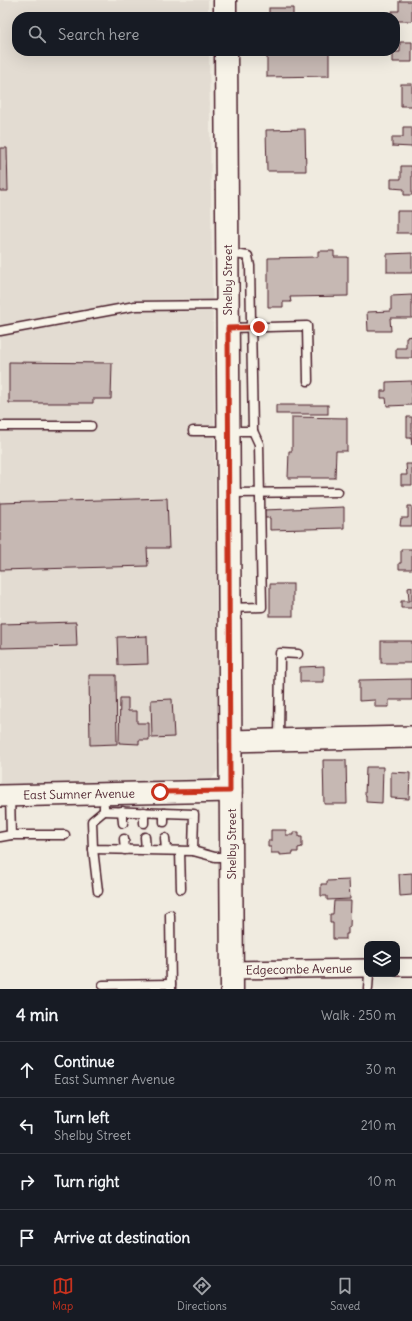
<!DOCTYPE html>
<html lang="en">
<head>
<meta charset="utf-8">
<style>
	:root { --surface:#171b24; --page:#20242c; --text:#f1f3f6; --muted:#9ea1a6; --line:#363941; --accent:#c8321e }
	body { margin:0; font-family:Delius,sans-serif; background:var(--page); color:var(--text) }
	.controls { position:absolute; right:12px; bottom:12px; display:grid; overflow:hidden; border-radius:8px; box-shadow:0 4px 16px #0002 }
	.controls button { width:36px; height:36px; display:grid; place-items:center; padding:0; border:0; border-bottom:1px solid var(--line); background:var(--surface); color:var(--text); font:20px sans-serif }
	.stop { position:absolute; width:12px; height:12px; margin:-9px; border:3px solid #c8321e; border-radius:50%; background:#fff }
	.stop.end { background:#c8321e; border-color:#fff; box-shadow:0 1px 4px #0008 }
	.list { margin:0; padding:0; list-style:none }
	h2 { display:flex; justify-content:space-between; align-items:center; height:52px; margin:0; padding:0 16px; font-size:17px }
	h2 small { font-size:13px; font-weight:400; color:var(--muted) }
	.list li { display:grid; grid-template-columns:26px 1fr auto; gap:12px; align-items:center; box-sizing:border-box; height:56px; padding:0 16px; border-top:1px solid var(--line) }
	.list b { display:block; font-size:15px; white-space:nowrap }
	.list p { margin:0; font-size:13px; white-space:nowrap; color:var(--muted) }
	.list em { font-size:13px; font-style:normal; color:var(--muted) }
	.icon { flex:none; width:22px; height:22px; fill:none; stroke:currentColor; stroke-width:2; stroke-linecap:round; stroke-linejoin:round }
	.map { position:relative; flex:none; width:412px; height:989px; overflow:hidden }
	.search { position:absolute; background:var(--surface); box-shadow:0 4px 16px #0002; left:12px; right:12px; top:12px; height:44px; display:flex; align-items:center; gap:10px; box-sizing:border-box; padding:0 14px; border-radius:16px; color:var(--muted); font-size:15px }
	.sheet { height:276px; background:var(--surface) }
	nav { display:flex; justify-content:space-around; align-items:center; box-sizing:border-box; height:56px; border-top:1px solid var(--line); background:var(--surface); font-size:11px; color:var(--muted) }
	nav a { display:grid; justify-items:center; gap:2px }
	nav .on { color:var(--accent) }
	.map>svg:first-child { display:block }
	.built { fill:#e3dcd2 }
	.building { fill:#c6b8b3; stroke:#4a1f2b }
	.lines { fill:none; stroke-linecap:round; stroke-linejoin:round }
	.service-casing { stroke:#4a1f2b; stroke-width:11 }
	.minor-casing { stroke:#4a1f2b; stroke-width:20 }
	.tertiary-casing { stroke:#4a1f2b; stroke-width:24 }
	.secondary-casing { stroke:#4a1f2b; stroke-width:25 }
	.service { stroke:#f7f3e8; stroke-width:8 }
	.minor { stroke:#f7f3e8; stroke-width:17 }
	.tertiary { stroke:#f7f3e8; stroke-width:21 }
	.secondary { stroke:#f7f3e8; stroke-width:22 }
	.route { stroke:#c8321e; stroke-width:5 }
	.labels { text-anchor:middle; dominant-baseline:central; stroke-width:4; stroke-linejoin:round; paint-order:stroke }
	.street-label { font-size:12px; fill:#4a1f2b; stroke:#f7f3e8 }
</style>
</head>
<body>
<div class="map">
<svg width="412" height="989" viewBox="0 0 412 989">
	<rect width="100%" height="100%" fill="#f0ebe0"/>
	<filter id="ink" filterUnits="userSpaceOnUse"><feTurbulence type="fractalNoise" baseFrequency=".025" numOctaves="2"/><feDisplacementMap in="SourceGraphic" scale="8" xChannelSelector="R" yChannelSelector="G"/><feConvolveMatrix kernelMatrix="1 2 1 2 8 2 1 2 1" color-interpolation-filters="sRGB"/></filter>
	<g filter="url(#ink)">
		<polygon class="built" points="0,0 208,0 208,17 17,17 17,51 209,51 219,768 210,782 0,784"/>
		<g class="building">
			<polygon points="399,1 412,1 412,21 395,21 395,17 392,17 392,11 399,11"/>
			<rect x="269" y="8" width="24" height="9"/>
			<polygon points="400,42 412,42 412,62 393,62 393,52 400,52"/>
			<polygon points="267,51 329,51 329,76 267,77"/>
			<rect x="401" y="84" width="11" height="22"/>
			<polygon points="403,127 412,127 412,147 392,146 392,137 403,137"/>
			<polygon points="305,129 306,171 267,171 266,130"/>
			<polygon points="0,148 7,148 8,191 0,191"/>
			<polygon points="401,166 412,166 412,195 404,195 404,189 391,188 391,179 401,179"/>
			<rect x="397" y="211" width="15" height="22"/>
			<polygon points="318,251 334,251 334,257 348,257 348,296 290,297 291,302 283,302 283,307 268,307 268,258 318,257"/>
			<polygon points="412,253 412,273 396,273 396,272 387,272 387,254"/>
			<polygon points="412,295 412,318 390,318 391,331 368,331 367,312 391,311 391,296"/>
			<polygon points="412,336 412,358 396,358 396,348 406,348 406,337"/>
			<polygon points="9,362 112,363 111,399 93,399 93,403 9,403"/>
			<polygon points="412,381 412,405 387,406 386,398 381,398 381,391 386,391 386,382"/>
			<rect x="276" y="405" width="52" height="9"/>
			<polygon points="292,417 347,418 347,451 336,451 335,478 288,478 289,451 292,451"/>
			<polygon points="407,417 412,417 412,445 411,438 407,438"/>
			<polygon points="406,464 412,464 412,485 401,485 401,475 407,475"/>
			<polygon points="167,498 169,548 147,548 148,566 0,570 0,503"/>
			<polygon points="408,506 412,506 412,526 400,526 401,518 408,518"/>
			<polygon points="344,507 344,528 270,530 270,518 263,518 263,510"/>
			<polygon points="401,549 412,549 412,569 399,569 399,563 401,563"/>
			<rect x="270" y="584" width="23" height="32"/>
			<polygon points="412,587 412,608 401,608 401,601 409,601 408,588"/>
			<polygon points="76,622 77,646 1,648 1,624"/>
			<polygon points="147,636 148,664 118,665 117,637"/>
			<rect x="381" y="641" width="31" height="22"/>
			<polygon points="324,666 324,682 300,682 300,667"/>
			<polygon points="89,675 116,675 117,744 90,745"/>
			<polygon points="412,679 412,700 389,700 389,707 375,707 375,700 359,701 359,680"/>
			<polygon points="120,698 128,698 128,711 137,711 137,723 149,723 149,740 139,740 139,744 119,743"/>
			<polygon points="172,699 174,737 152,738 151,700"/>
			<polygon points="323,760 346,760 347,804 324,804"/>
			<polygon points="366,767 383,767 382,803 366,802 366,795 365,795"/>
			<polygon points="391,772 410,773 409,799 391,798"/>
			<polygon points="271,830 286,830 286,835 293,835 293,832 299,832 299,837 302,837 302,847 298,848 298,852 293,852 293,854 280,855 280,853 271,853 271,847 268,847 268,841 271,841"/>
			<polygon points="412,873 412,895 400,896 399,874"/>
			<polygon points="349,880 350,899 327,900 327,896 321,896 321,884 327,884 327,881"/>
			<polygon points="334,901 351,901 350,927 348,927 348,934 346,934 346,939 333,939 333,923 330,923 330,914 333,914"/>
		</g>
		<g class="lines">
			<defs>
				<g id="service">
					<polyline points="228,328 307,326 308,381"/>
					<polyline points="0,331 135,306 227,305"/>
					<polyline points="0,426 91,426"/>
					<polyline points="193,431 253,431 250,266 248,256 228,253"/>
					<polyline points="229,493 338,492"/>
					<polyline points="229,608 262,607 259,444 253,431"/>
					<polyline points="279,740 280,653 298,654"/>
					<polyline points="10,796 11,835"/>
					<polyline points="104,806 104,811 194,814 193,851"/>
					<polyline points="104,811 92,821 93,849 193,851 215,857 230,857"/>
					<polyline points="122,811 123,823"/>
					<polyline points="144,812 144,823"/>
					<polyline points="164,813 164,822"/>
					<polyline points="0,837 11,835 65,835"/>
					<polyline points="145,837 146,850"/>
					<polyline points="165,838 166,850"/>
					<polyline points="124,839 125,850"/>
					<polyline points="93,849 98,891"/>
					<polyline points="180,851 181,889"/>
					<polyline points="170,915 171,989"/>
					<polyline points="103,985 171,984"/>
					<polyline points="368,989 369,974"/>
				</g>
				<g id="minor">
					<polyline points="397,967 412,967"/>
					<polyline points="232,970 367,968"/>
				</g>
				<g id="tertiary">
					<polyline points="230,741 412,737"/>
					<polyline points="0,796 231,791"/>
				</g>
				<g id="secondary">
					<polyline points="225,0 225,17"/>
					<polyline points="226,51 232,989"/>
				</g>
			</defs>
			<use href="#service" class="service-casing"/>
			<use href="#minor" class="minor-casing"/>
			<use href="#tertiary" class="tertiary-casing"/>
			<use href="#secondary" class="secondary-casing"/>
			<use href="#service" class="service"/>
			<use href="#minor" class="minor"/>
			<use href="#tertiary" class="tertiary"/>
			<use href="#secondary" class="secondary"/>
		</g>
	</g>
	<g class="lines" filter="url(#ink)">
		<polyline class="route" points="160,792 230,791 228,328 259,327"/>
	</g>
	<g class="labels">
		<g class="street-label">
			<text transform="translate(227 280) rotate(-90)">Shelby Street</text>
			<text transform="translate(79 794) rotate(-1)">East Sumner Avenue</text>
			<text transform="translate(231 844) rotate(-90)">Shelby Street</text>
			<text transform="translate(299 969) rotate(-1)">Edgecombe Avenue</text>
		</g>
	</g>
</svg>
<div class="controls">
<button><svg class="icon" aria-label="layers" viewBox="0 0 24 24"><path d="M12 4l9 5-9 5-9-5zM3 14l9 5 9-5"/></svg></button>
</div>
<div class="stop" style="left:160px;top:792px"></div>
<div class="stop end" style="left:259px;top:327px"></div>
<div class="search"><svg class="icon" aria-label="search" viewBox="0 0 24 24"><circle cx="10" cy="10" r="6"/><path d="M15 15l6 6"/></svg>Search here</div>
</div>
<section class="sheet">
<h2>4 min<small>Walk · 250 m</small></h2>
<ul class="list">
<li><svg class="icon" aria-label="ahead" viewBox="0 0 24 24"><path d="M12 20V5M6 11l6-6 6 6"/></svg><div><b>Continue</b><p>East Sumner Avenue</p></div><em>30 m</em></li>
<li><svg class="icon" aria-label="left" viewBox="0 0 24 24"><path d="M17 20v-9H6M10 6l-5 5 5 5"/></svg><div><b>Turn left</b><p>Shelby Street</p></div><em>210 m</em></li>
<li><svg class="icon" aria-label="right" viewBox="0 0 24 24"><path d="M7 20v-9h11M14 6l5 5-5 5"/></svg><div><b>Turn right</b></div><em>10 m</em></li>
<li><svg class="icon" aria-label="arrive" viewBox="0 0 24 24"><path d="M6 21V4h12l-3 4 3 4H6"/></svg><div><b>Arrive at destination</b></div></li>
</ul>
</section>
<nav>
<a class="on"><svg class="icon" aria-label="map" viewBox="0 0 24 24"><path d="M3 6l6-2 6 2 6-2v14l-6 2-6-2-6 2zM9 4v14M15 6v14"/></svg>Map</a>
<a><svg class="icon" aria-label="directions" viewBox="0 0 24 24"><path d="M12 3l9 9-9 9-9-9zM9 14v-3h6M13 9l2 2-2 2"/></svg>Directions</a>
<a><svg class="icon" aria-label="saved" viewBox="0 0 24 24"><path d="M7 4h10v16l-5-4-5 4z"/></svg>Saved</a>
</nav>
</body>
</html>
